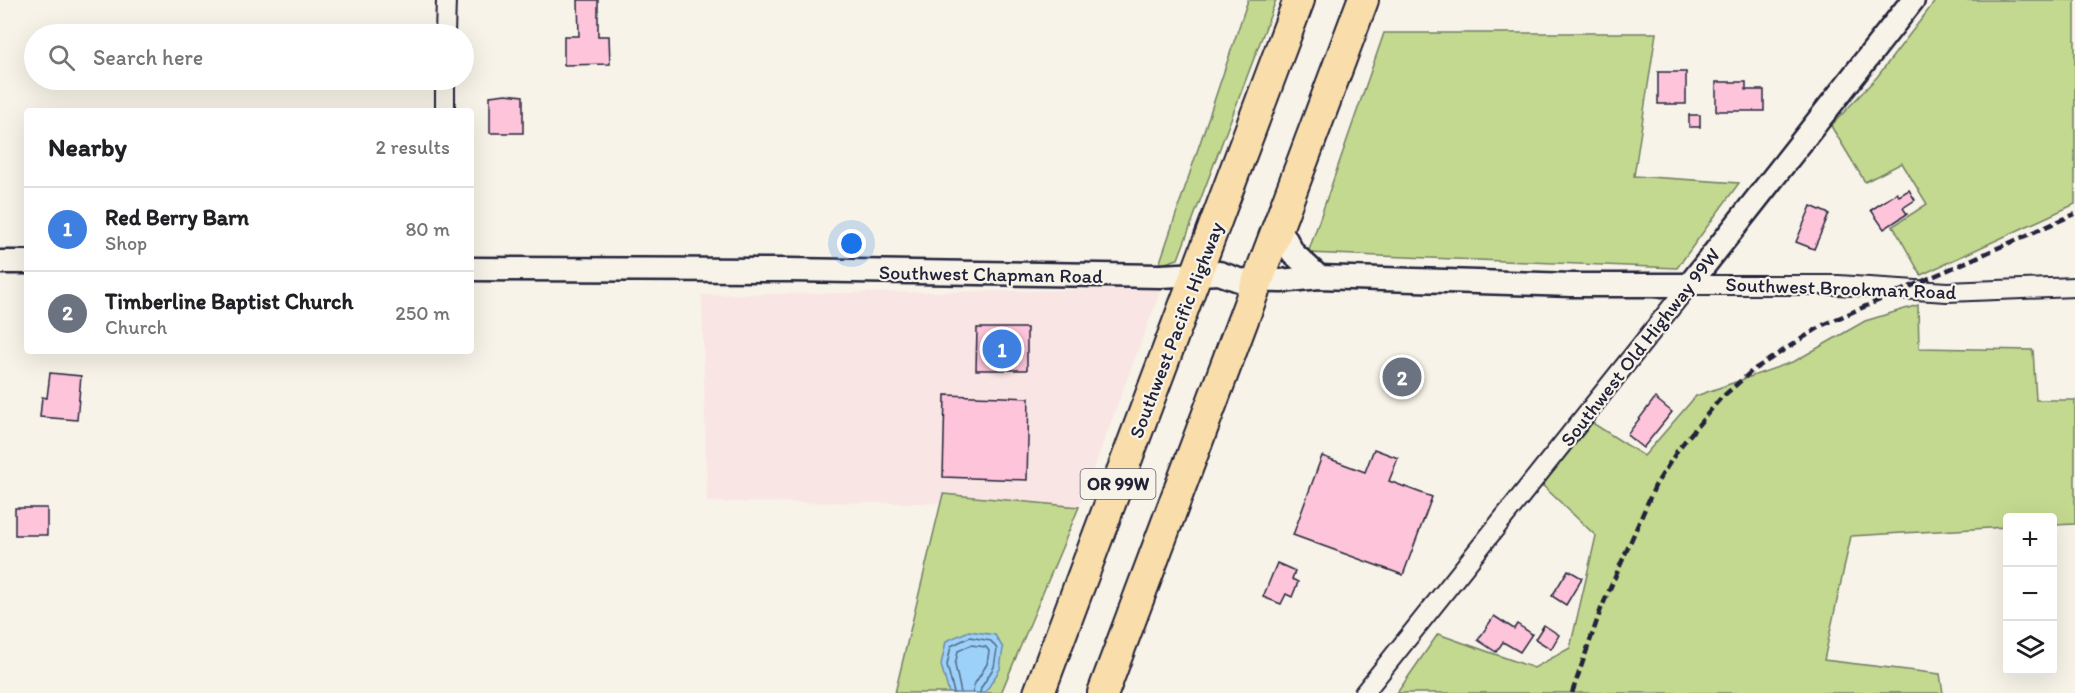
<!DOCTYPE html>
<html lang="en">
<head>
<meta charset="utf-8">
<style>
	:root { --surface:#fff; --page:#f2f2f2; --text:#202124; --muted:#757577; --line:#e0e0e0; --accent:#0b8043 }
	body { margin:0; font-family:Itim,sans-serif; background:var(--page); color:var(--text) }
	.controls { position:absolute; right:18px; bottom:18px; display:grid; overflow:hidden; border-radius:6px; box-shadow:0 6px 24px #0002 }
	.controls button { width:54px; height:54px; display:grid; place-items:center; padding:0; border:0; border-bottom:2px solid var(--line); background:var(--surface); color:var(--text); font:30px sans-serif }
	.you { position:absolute; left:852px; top:244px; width:21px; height:21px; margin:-15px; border:4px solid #fff; border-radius:50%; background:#1a73e8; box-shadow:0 0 0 9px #1a73e833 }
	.badge { display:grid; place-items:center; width:39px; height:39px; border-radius:50%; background:var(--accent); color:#fff; font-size:20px; font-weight:700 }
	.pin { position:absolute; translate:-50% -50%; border:3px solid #fff; box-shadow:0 2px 6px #0006 }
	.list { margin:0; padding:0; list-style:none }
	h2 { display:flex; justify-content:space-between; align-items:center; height:78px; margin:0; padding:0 24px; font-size:26px }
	h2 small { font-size:20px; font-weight:400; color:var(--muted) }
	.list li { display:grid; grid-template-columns:39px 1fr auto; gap:18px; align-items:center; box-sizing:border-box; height:84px; padding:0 24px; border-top:2px solid var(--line) }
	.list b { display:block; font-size:22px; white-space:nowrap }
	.list p { margin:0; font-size:20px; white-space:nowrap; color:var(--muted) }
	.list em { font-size:20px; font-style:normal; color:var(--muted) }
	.icon { flex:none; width:33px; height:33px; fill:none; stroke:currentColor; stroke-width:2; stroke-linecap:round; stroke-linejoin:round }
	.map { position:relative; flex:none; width:2075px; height:693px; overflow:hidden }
	.search { position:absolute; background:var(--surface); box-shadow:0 6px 24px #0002; left:24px; top:24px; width:450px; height:66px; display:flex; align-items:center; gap:15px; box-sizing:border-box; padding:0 21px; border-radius:33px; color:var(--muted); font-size:22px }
	.panel { position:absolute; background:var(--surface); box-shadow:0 6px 24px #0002; left:24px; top:108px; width:450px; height:246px; border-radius:6px }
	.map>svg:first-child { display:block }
	.built { fill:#f9e5e4 }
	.green { fill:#c3d98f; stroke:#727e65; stroke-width:1.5 }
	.water { fill:#9cd1fa; stroke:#6b8bae; stroke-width:1.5 }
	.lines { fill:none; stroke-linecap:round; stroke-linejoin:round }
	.shore { stroke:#536887; stroke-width:1.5 }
	.building { fill:#fdc4da; stroke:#22223b; stroke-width:1.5 }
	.minor-casing { stroke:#22223b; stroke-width:22 }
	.tertiary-casing { stroke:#22223b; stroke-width:27 }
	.trunk-casing { stroke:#22223b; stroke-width:34 }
	.minor { stroke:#f7f3e8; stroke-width:18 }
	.tertiary { stroke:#f7f3e8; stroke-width:22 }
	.trunk { stroke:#f9deab; stroke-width:30 }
	.rail { stroke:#22223b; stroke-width:4.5; stroke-dasharray:9 4.5; stroke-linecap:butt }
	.labels { text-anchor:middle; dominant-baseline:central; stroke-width:4.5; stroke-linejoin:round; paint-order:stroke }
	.shield { fill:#f7f3e8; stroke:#62616f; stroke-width:1.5 }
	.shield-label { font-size:18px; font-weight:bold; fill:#22223b }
	.street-label { font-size:20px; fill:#22223b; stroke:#f7f3e8 }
</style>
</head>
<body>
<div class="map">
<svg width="2075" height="693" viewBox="0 0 2075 693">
	<rect width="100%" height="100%" fill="#f7f3e8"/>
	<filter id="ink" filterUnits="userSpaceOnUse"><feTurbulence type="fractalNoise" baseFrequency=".0167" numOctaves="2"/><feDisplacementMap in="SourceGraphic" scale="12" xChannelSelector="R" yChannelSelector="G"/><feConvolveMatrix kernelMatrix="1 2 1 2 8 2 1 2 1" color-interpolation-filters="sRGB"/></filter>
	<g filter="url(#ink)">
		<polygon class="built" points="1161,289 1079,507 943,494 942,503 707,502 702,295"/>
		<g class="green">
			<polygon points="1248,0 1276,0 1178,259 1159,265"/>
			<polygon points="1936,0 2075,0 2075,204 1921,275 1893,226 1927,204 1902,163 1865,182 1831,126 1877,77"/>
			<polygon points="1384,33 1656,33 1634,176 1739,183 1677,268 1308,253"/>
			<polygon points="1918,305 1919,348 2033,350 2036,400 2075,400 2075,524 2053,525 2052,518 2008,518 2007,527 1851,536 1824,660 1940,674 1943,693 1397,693 1438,634 1534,668 1570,648 1596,536 1539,482 1588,420 1644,456 1696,396 1795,361 1865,321"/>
			<polygon points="943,494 1079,507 1001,693 895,693"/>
		</g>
		<polygon class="water" points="969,631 995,635 1003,648 1000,669 985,693 949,693 941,665 946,641"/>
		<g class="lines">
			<g class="shore">
				<polyline points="954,693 947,665 951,646 970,637 991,641 997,649 994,667 981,688 980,693"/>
				<polyline points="961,693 955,665 958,651 971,645 986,647 989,651 987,664 974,685 973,693"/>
			</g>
		</g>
		<g class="building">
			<polygon points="578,0 598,0 598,36 609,36 610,64 564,65 564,36 579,36"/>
			<rect x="1658" y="72" width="28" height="32"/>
			<polygon points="1716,82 1746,82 1746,90 1764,90 1764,111 1716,111"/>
			<polygon points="506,94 523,96 523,133 490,133 490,96"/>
			<rect x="1689" y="115" width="11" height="12"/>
			<polygon points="1909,190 1915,200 1903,208 1907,214 1884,229 1871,210 1897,193 1899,196"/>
			<polygon points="1811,206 1829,214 1814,249 1796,242"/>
			<polygon points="977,328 1027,328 1027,370 976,370"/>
			<polygon points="50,373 81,376 77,420 40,417 42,397 47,398"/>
			<polygon points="945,395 1029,398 1027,480 943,477"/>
			<polygon points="1655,398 1672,412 1643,448 1627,435"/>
			<polygon points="1374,449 1398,458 1389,481 1432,497 1403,575 1293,535 1322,456 1365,472"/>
			<rect x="15" y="508" width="32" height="27"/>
			<polygon points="1277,563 1295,571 1292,579 1298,582 1292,597 1286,594 1281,604 1263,597"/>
			<polygon points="1568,570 1582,578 1566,605 1552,596"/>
			<polygon points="1494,616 1514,629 1517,624 1532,634 1520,652 1503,642 1496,652 1478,640"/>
			<polygon points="1544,625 1559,635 1551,649 1535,639"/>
		</g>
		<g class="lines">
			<defs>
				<g id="minor">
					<polyline points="445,34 446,0"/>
					<polyline points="445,111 445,80"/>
					<polyline points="1364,693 1689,285 1838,285 1947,292 2075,287"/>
				</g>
				<g id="tertiary">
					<polyline points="1278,225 1293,253 1319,277"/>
					<polyline points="0,262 27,262"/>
					<polyline points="471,269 789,270 1160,276 1219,273 1239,280 1281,281 1319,277 1572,285 1689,285 1913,0"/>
				</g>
				<g id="trunk">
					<polyline points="1039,693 1299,0"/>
					<polyline points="1103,693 1363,0"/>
				</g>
			</defs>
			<use href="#minor" class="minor-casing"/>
			<use href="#tertiary" class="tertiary-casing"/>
			<use href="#trunk" class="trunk-casing"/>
			<use href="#minor" class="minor"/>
			<use href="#tertiary" class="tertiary"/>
			<use href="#trunk" class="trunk"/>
			<polyline class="rail" points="1572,693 1601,609 1655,486 1679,448 1720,399 1753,370 1823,325 2075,214"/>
		</g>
	</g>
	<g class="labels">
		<rect class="shield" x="1080.5" y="469" width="75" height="30" rx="4.5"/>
		<g class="shield-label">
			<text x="1118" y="484">OR 99W</text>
		</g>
		<g class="street-label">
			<text transform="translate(991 274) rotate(1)">Southwest Chapman Road</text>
			<text transform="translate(1841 288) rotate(2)">Southwest Brookman Road</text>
			<text transform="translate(1176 330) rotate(-69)">Southwest Pacific Highway</text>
			<text transform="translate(1640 347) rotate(-52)">Southwest Old Highway 99W</text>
		</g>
	</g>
</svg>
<div class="controls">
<button>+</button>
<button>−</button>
<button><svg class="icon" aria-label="layers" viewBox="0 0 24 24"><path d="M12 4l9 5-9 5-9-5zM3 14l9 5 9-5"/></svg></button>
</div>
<div class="you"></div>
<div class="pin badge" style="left:1002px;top:349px;background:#3f7fe0">1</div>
<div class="pin badge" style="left:1402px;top:377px;background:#6b7280">2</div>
<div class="search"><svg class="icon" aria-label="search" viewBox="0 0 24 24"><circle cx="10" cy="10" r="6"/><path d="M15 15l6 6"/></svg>Search here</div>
<section class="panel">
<h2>Nearby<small>2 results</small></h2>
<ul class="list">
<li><span class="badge" style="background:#3f7fe0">1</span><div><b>Red Berry Barn</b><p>Shop</p></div><em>80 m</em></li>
<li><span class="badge" style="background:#6b7280">2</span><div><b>Timberline Baptist Church</b><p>Church</p></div><em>250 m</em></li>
</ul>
</section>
</div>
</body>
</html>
